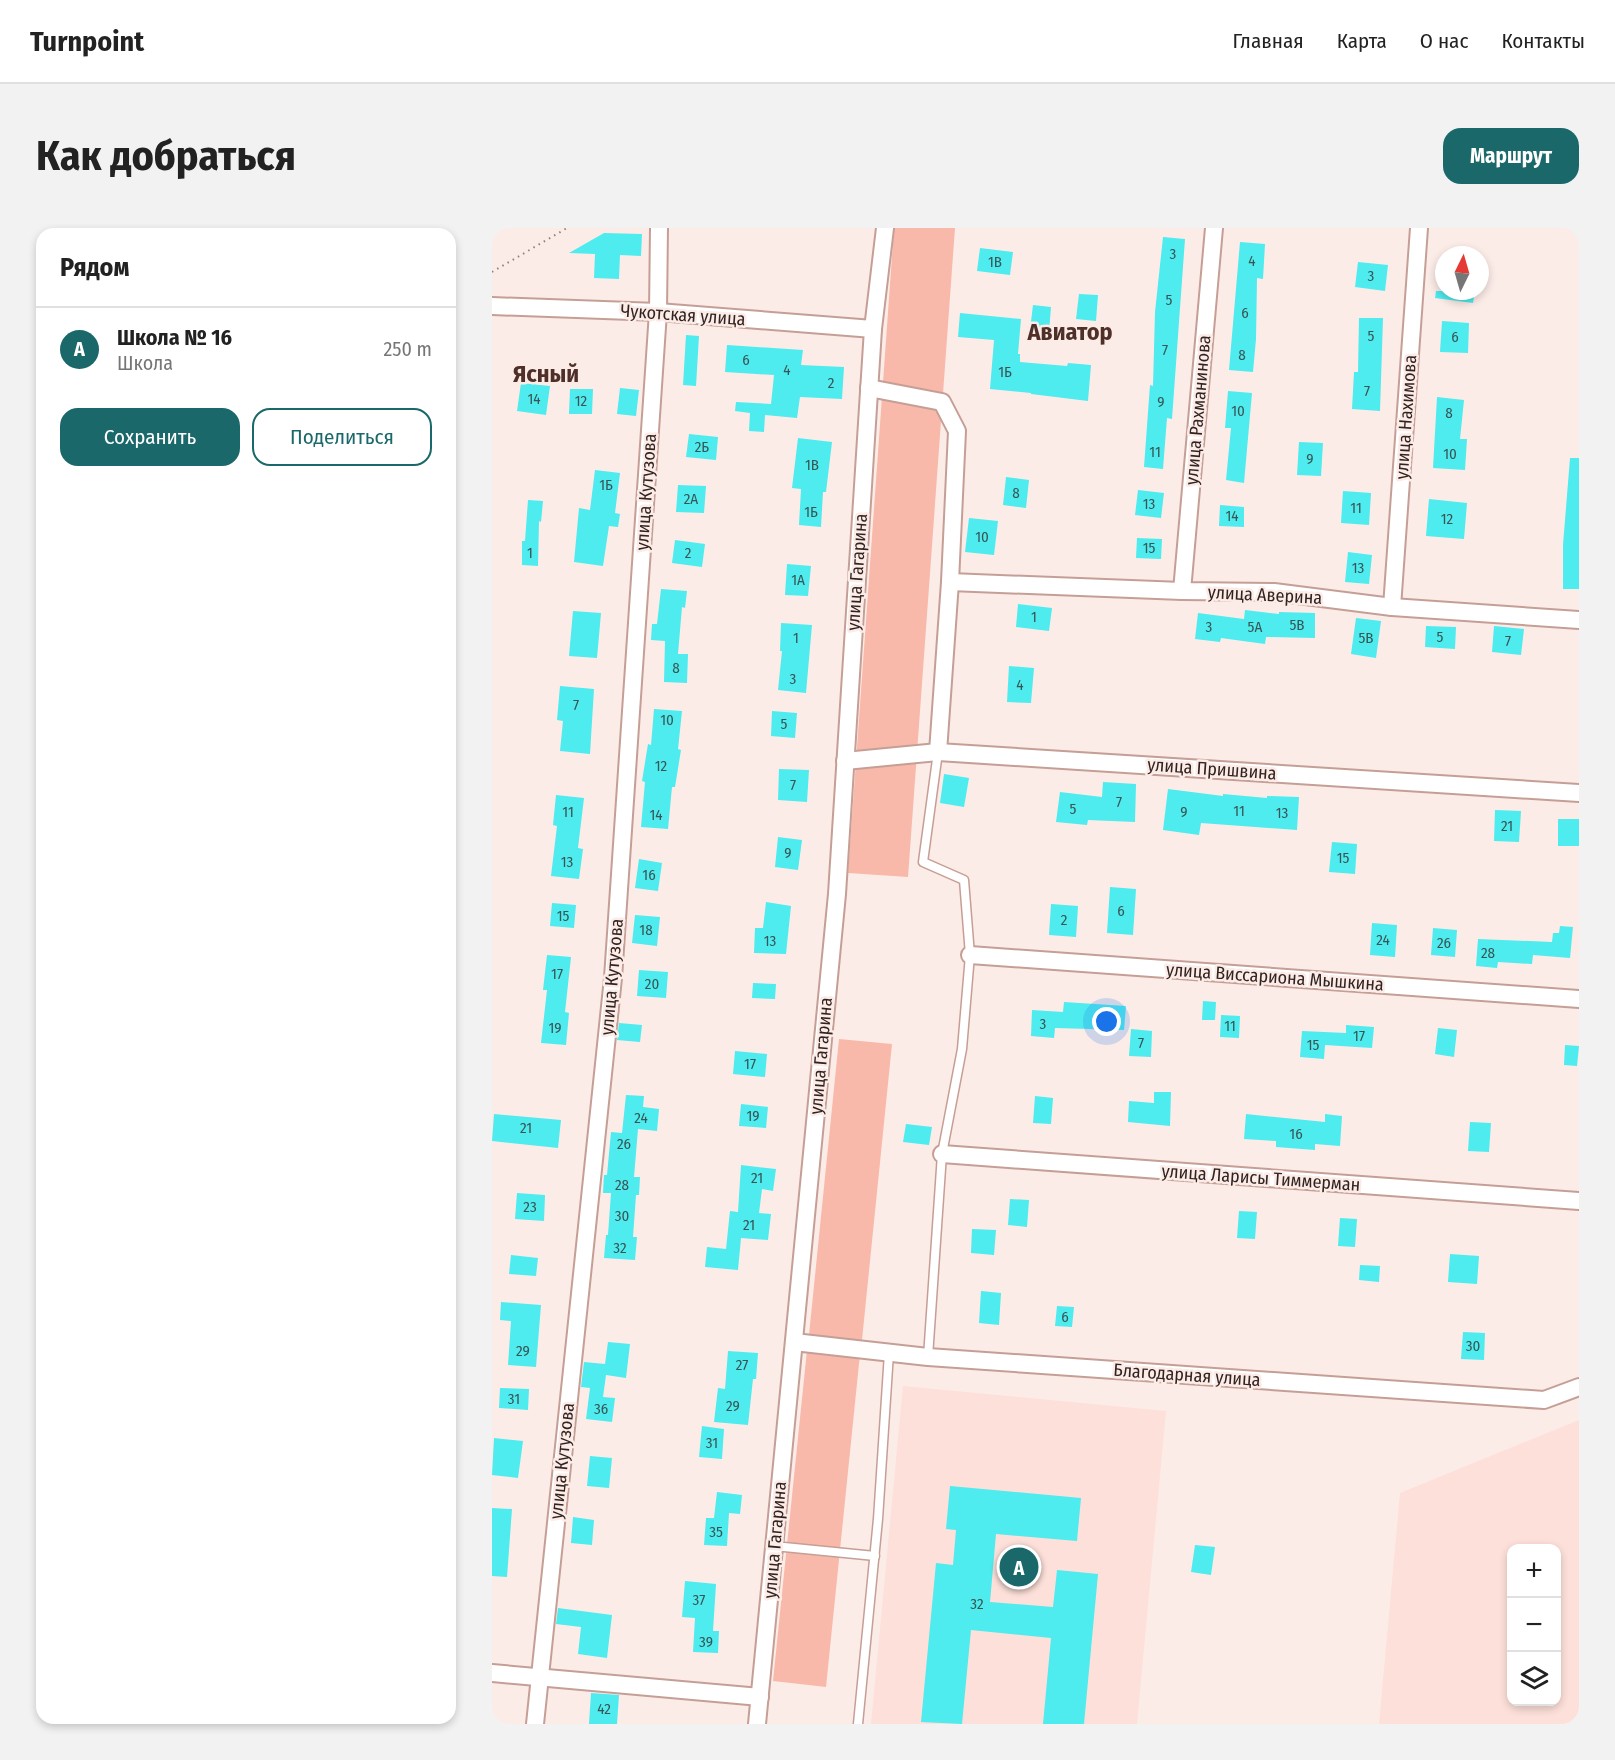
<!DOCTYPE html>
<html lang="ru">
<head>
<meta charset="utf-8">
<style>
	:root { --surface:#fff; --page:#f2f2f2; --text:#222; --muted:#767676; --line:#e0e0e0; --accent:#1b686a }
	body { margin:0; font-family:"Fira Sans Condensed",sans-serif; background:var(--page); color:var(--text) }
	.controls { position:absolute; right:18px; bottom:18px; display:grid; overflow:hidden; border-radius:12px; box-shadow:0 3px 9px #0003 }
	.controls button { width:54px; height:54px; display:grid; place-items:center; padding:0; border:0; border-bottom:2px solid var(--line); background:var(--surface); color:var(--text); font:30px sans-serif }
	.compass { position:absolute; left:943px; top:18px; width:54px; height:54px; border-radius:50%; background:var(--surface); box-shadow:0 3px 9px #0003; rotate:5deg }
	.you { position:absolute; left:615px; top:794px; width:21px; height:21px; margin:-15px; border:4px solid #fff; border-radius:50%; background:#1a73e8; box-shadow:0 0 0 9px #1a73e833 }
	.badge { display:grid; place-items:center; width:39px; height:39px; border-radius:50%; background:var(--accent); color:#fff; font-size:20px; font-weight:700 }
	.pin { position:absolute; translate:-50% -50%; border:3px solid #fff; box-shadow:0 2px 6px #0006 }
	.list { margin:0; padding:0; list-style:none }
	h2 { display:flex; justify-content:space-between; align-items:center; height:78px; margin:0; padding:0 24px; font-size:26px }
	h2 small { font-size:20px; font-weight:400; color:var(--muted) }
	.list li { display:grid; grid-template-columns:39px 1fr auto; gap:18px; align-items:center; box-sizing:border-box; height:84px; padding:0 24px; border-top:2px solid var(--line) }
	.list b { display:block; font-size:22px; white-space:nowrap }
	.list p { margin:0; font-size:20px; white-space:nowrap; color:var(--muted) }
	.list em { font-size:20px; font-style:normal; color:var(--muted) }
	.actions { display:flex; gap:12px; padding:18px 24px }
	.actions a { flex:1; padding:14px 0; border:2px solid var(--accent); border-radius:18px; text-align:center; font-size:21px; color:var(--accent) }
	.actions .main { background:var(--accent); color:#fff }
	.icon { flex:none; width:33px; height:33px; fill:none; stroke:currentColor; stroke-width:2; stroke-linecap:round; stroke-linejoin:round }
	.map { position:relative; flex:none; width:1087px; height:1496px; overflow:hidden; border-radius:18px }
	header { display:flex; align-items:center; gap:36px; box-sizing:border-box; height:84px; padding:0 30px; background:var(--surface); border-bottom:2px solid var(--line) }
	header strong { font-size:28px }
	nav { display:flex; gap:33px; margin-inline-start:auto; font-size:21px }
	.intro { display:flex; align-items:center; justify-content:space-between; box-sizing:border-box; height:144px; padding:0 36px }
	h1 { margin:0; font-size:42px }
	.button { padding:15px 27px; border-radius:18px; background:var(--accent); color:#fff; font-size:21px; font-weight:700 }
	main { display:flex; gap:36px; padding:0 36px }
	aside { flex:1; background:var(--surface); border-radius:18px; box-shadow:0 3px 9px #0003 }
	.map>svg:first-child { display:block }
	.built { fill:#fde0d9; fill-rule:evenodd }
	.green { fill:#f8b9aa }
	.building { fill:#4eebef }
	.lines { fill:none; stroke-linecap:round; stroke-linejoin:round }
	.service-casing { stroke:#c59f96; stroke-width:11 }
	.minor-casing { stroke:#c59f96; stroke-width:20 }
	.path { stroke:#91817e; stroke-width:2; stroke-dasharray:1.5 4.5; stroke-linecap:butt }
	.service { stroke:#fff; stroke-width:8 }
	.minor { stroke:#fff; stroke-width:16 }
	.labels { text-anchor:middle; dominant-baseline:central; stroke-width:5; stroke-linejoin:round; paint-order:stroke }
	.number-label { font-size:15px; fill:#395554 }
	.street-label { font-size:18px; fill:#322320; stroke:#fcece8 }
	.district-label { font-size:24px; font-weight:bold; fill:#4f3029; stroke:#fcece8 }
</style>
</head>
<body>
<header>
<strong>Turnpoint</strong>
<nav><a>Главная</a><a>Карта</a><a>О нас</a><a>Контакты</a></nav>
</header>
<div class="intro"><h1>Как добраться</h1><a class="button">Маршрут</a></div>
<main>
<aside>
<h2>Рядом<small></small></h2>
<ul class="list">
<li><span class="badge">A</span><div><b>Школа № 16</b><p>Школа</p></div><em>250 m</em></li>
</ul>
<div class="actions"><a class="main">Сохранить</a><a>Поделиться</a></div>
</aside>
<div class="map">
<svg width="1087" height="1496" viewBox="0 0 1087 1496">
	<rect width="100%" height="100%" fill="#fcece8"/>
	<g class="built">
		<polygon points="411,1158 674,1183 645,1496 379,1496"/>
		<path d="M1087,1192V1496H887L908,1265ZM1020,1320H1064V1474H1020Z"/>
	</g>
	<g class="green">
		<polygon points="402,0 463,0 416,649 356,645"/>
		<polygon points="347,811 400,816 370,1112 317,1107"/>
		<polygon points="315,1122 368,1126 334,1459 281,1453"/>
	</g>
	<g class="building">
		<polygon points="112,5 150,6 149,28 128,27 127,51 102,50 103,26 77,25"/>
		<polygon points="671,9 693,11 680,191 675,190 671,241 652,239 658,157 661,158 663,84"/>
		<polygon points="748,14 773,16 771,51 765,50 764,111 761,144 737,142"/>
		<polygon points="488,20 521,24 518,47 485,43"/>
		<polygon points="866,34 896,37 893,63 863,59"/>
		<polygon points="944,63 983,63 981,75 943,70"/>
		<polygon points="587,66 606,67 604,93 584,91"/>
		<polygon points="541,77 559,79 557,104 538,102"/>
		<polygon points="468,85 529,91 526,126 528,126 528,134 575,138 576,135 599,137 596,173 539,166 539,165 498,161 502,112 466,109"/>
		<polygon points="867,90 891,90 888,183 860,181 862,144 866,144"/>
		<polygon points="950,93 977,95 976,125 948,124"/>
		<polygon points="194,107 207,108 204,158 191,157"/>
		<polygon points="235,117 311,122 309,137 352,139 350,171 308,169 305,190 273,187 272,204 257,203 258,185 243,183 244,174 279,176 282,147 233,144"/>
		<polygon points="29,155 58,158 54,187 25,183"/>
		<polygon points="128,160 147,162 144,188 125,186"/>
		<polygon points="78,161 101,161 100,186 77,186"/>
		<polygon points="736,163 760,165 752,255 734,252 739,200 733,200"/>
		<polygon points="945,169 972,172 968,211 975,211 973,242 941,240"/>
		<polygon points="197,206 226,209 224,232 194,229"/>
		<polygon points="306,210 340,214 334,264 331,264 329,299 307,297 309,261 300,260"/>
		<polygon points="807,214 831,215 829,248 805,247"/>
		<polygon points="1078,230 1087,230 1087,361 1071,361 1071,317"/>
		<polygon points="103,242 128,245 123,285 128,286 126,299 117,298 111,338 82,334 87,280 98,282"/>
		<polygon points="514,249 537,252 534,280 511,277"/>
		<polygon points="186,257 214,258 212,285 184,284"/>
		<polygon points="646,262 672,265 669,290 643,287"/>
		<polygon points="851,263 879,265 877,297 849,295"/>
		<polygon points="937,271 975,275 972,311 934,308"/>
		<polygon points="36,272 51,273 49,294 47,293 46,338 30,337 30,313 33,313"/>
		<polygon points="728,277 752,279 752,299 727,298"/>
		<polygon points="477,290 506,293 502,327 473,324"/>
		<polygon points="645,310 670,311 669,331 644,330"/>
		<polygon points="183,312 213,316 210,339 180,335"/>
		<polygon points="856,324 880,327 877,356 853,354"/>
		<polygon points="295,336 319,338 316,368 293,367"/>
		<polygon points="169,361 195,363 193,380 190,379 186,426 196,426 195,455 172,454 173,413 159,412 160,396 165,396"/>
		<polygon points="526,376 560,380 557,403 524,399"/>
		<polygon points="753,382 787,386 787,384 823,385 823,410 774,409 773,416 729,410 728,414 703,411 706,385 752,391"/>
		<polygon points="81,383 109,385 105,430 77,428"/>
		<polygon points="864,390 889,393 884,430 859,426"/>
		<polygon points="289,395 320,397 314,465 286,462 290,423 288,423"/>
		<polygon points="934,398 964,399 963,421 933,419"/>
		<polygon points="1002,398 1032,401 1029,427 1000,424"/>
		<polygon points="517,438 542,440 539,475 515,474"/>
		<polygon points="68,458 102,461 98,526 68,523 71,493 65,492"/>
		<polygon points="162,481 190,483 186,521 189,522 183,559 180,559 176,601 149,599 153,554 150,553 156,516 159,517"/>
		<polygon points="280,483 305,485 303,510 279,508"/>
		<polygon points="287,541 317,542 315,574 286,572"/>
		<polygon points="452,546 477,550 472,579 448,575"/>
		<polygon points="611,554 644,556 643,594 596,592 595,597 564,594 568,564 610,569"/>
		<polygon points="676,561 731,568 731,566 775,570 775,568 807,569 805,602 709,595 707,607 671,602"/>
		<polygon points="64,567 92,570 86,620 91,621 87,651 59,648 65,598 61,597"/>
		<polygon points="1003,582 1029,583 1027,614 1002,613"/>
		<rect x="1066" y="591" width="21" height="27"/>
		<polygon points="286,609 310,612 306,642 283,639"/>
		<polygon points="840,614 865,616 863,646 837,644"/>
		<polygon points="147,631 170,635 166,663 143,660"/>
		<polygon points="618,659 644,661 641,707 615,705"/>
		<polygon points="274,674 299,678 294,726 262,725 263,700 271,700"/>
		<polygon points="60,675 84,677 82,700 58,698"/>
		<polygon points="559,676 586,678 584,709 557,707"/>
		<polygon points="143,687 168,689 165,718 140,715"/>
		<polygon points="880,695 905,697 903,729 878,727"/>
		<polygon points="1068,698 1081,699 1078,730 1041,727 1040,736 1006,734 1005,740 984,738 986,711 1060,714 1061,705 1067,705"/>
		<polygon points="941,700 965,702 963,729 939,727"/>
		<polygon points="55,727 79,729 73,784 77,785 74,817 49,815 55,762 51,762"/>
		<polygon points="147,742 176,744 174,770 145,768"/>
		<polygon points="261,755 284,756 283,771 260,770"/>
		<polygon points="711,773 724,774 723,792 710,792"/>
		<polygon points="572,774 634,778 632,802 563,800 562,810 539,808 540,782 571,784"/>
		<polygon points="729,787 748,788 747,810 728,809"/>
		<polygon points="127,795 150,797 148,814 125,812"/>
		<polygon points="854,797 882,799 880,820 833,817 832,831 808,829 810,803 854,805"/>
		<polygon points="946,800 965,802 962,829 943,826"/>
		<polygon points="639,801 660,803 659,829 637,828"/>
		<polygon points="1073,817 1087,818 1085,838 1072,837"/>
		<polygon points="243,823 275,826 273,849 241,846"/>
		<polygon points="662,864 679,864 678,898 636,894 637,873 662,875"/>
		<polygon points="134,867 152,868 151,879 167,881 165,903 146,901 142,949 148,949 147,967 144,967 141,1009 145,1009 143,1032 112,1030 114,1007 116,1007 119,965 111,965 112,947 115,947 119,904 130,905"/>
		<polygon points="543,868 561,870 559,896 541,895"/>
		<polygon points="249,876 276,879 274,900 247,898"/>
		<polygon points="2,886 69,892 66,920 0,913"/>
		<polygon points="754,886 833,894 833,886 850,888 848,918 823,916 823,922 784,919 784,913 752,911"/>
		<polygon points="978,894 999,895 997,924 976,923"/>
		<polygon points="414,896 440,899 437,917 411,914"/>
		<polygon points="249,937 284,941 281,963 270,961 267,985 279,986 276,1012 249,1010 246,1042 213,1039 215,1019 234,1021 238,983 246,984"/>
		<polygon points="25,965 53,967 52,993 23,991"/>
		<polygon points="518,971 537,972 535,999 516,997"/>
		<polygon points="747,983 765,984 763,1011 745,1010"/>
		<polygon points="848,990 865,991 863,1019 846,1018"/>
		<polygon points="480,1001 504,1002 502,1027 479,1025"/>
		<polygon points="958,1026 987,1028 985,1056 956,1054"/>
		<polygon points="19,1027 46,1030 44,1048 17,1046"/>
		<polygon points="868,1037 888,1038 887,1054 867,1052"/>
		<polygon points="489,1063 509,1065 507,1097 487,1095"/>
		<polygon points="9,1074 49,1077 44,1139 16,1137 19,1093 8,1092"/>
		<polygon points="565,1078 582,1079 580,1099 563,1098"/>
		<polygon points="971,1104 993,1105 992,1132 969,1131"/>
		<polygon points="116,1114 138,1116 134,1150 114,1147 111,1169 123,1170 120,1194 94,1191 98,1160 89,1159 92,1134 113,1136"/>
		<polygon points="236,1123 266,1125 264,1151 261,1151 256,1197 222,1194 226,1160 233,1161"/>
		<polygon points="8,1160 37,1161 36,1182 7,1180"/>
		<polygon points="210,1198 232,1201 230,1231 207,1229"/>
		<polygon points="2,1210 31,1213 26,1250 0,1247"/>
		<polygon points="98,1228 120,1230 117,1260 95,1258"/>
		<polygon points="458,1258 589,1270 585,1313 504,1306 498,1374 561,1379 565,1342 606,1346 592,1496 551,1496 559,1410 479,1402 470,1496 429,1494 444,1335 461,1337 464,1302 454,1301"/>
		<polygon points="225,1264 250,1267 248,1286 237,1285 235,1318 212,1317 214,1290 222,1290"/>
		<polygon points="0,1280 20,1281 15,1349 0,1348"/>
		<polygon points="81,1289 102,1292 100,1317 79,1315"/>
		<polygon points="703,1317 723,1319 719,1347 699,1344"/>
		<polygon points="193,1353 224,1356 221,1403 227,1403 226,1425 201,1424 203,1390 190,1389"/>
		<polygon points="66,1380 120,1387 115,1430 86,1426 89,1399 64,1396"/>
		<polygon points="99,1465 127,1467 125,1496 97,1496"/>
	</g>
	<g class="lines">
		<defs>
			<g id="service">
				<polyline points="436,1129 450,926 470,821 478,727 472,652 431,634 446,524"/>
				<polyline points="282,1318 383,1328"/>
				<polyline points="366,1496 386,1291 397,1125"/>
			</g>
			<g id="minor">
				<polyline points="0,78 166,84 381,101"/>
				<polyline points="377,160 450,174 465,203 458,354 446,524"/>
				<polyline points="458,354 690,363 782,364 900,379 1087,392"/>
				<polyline points="690,363 722,0"/>
				<polyline points="900,379 927,0"/>
				<polyline points="353,533 446,524 1087,565"/>
				<polyline points="478,727 1087,771"/>
				<polyline points="450,926 1087,973"/>
				<polyline points="302,1114 436,1129 1052,1172 1087,1159"/>
				<polyline points="0,1445 268,1469"/>
				<polyline points="43,1496 121,750 166,84 167,0"/>
				<polyline points="265,1496 345,666 381,101 393,0"/>
			</g>
		</defs>
		<use href="#service" class="service-casing"/>
		<use href="#minor" class="minor-casing"/>
		<polyline class="path" points="0,44 75,0"/>
		<use href="#service" class="service"/>
		<use href="#minor" class="minor"/>
	</g>
	<g class="labels">
		<g class="number-label">
			<text x="681" y="26">3</text>
			<text x="760" y="33">4</text>
			<text x="503" y="34">1В</text>
			<text x="879" y="48">3</text>
			<text x="677" y="72">5</text>
			<text x="753" y="85">6</text>
			<text x="879" y="108">5</text>
			<text x="963" y="109">6</text>
			<text x="673" y="122">7</text>
			<text x="750" y="127">8</text>
			<text x="254" y="132">6</text>
			<text x="295" y="142">4</text>
			<text x="513" y="144">1Б</text>
			<text x="339" y="155">2</text>
			<text x="875" y="163">7</text>
			<text x="42" y="171">14</text>
			<text x="89" y="173">12</text>
			<text x="669" y="174">9</text>
			<text x="746" y="183">10</text>
			<text x="957" y="185">8</text>
			<text x="210" y="219">2Б</text>
			<text x="663" y="224">11</text>
			<text x="958" y="226">10</text>
			<text x="818" y="231">9</text>
			<text x="320" y="237">1В</text>
			<text x="114" y="257">1Б</text>
			<text x="524" y="265">8</text>
			<text x="199" y="271">2А</text>
			<text x="657" y="276">13</text>
			<text x="864" y="280">11</text>
			<text x="319" y="284">1Б</text>
			<text x="740" y="288">14</text>
			<text x="955" y="291">12</text>
			<text x="490" y="309">10</text>
			<text x="657" y="320">15</text>
			<text x="38" y="325">1</text>
			<text x="196" y="325">2</text>
			<text x="866" y="340">13</text>
			<text x="306" y="352">1А</text>
			<text x="542" y="389">1</text>
			<text x="805" y="397">5В</text>
			<text x="717" y="399">3</text>
			<text x="763" y="399">5А</text>
			<text x="948" y="409">5</text>
			<text x="304" y="410">1</text>
			<text x="874" y="410">5В</text>
			<text x="1016" y="413">7</text>
			<text x="184" y="440">8</text>
			<text x="301" y="451">3</text>
			<text x="528" y="457">4</text>
			<text x="84" y="477">7</text>
			<text x="175" y="492">10</text>
			<text x="292" y="496">5</text>
			<text x="169" y="538">12</text>
			<text x="301" y="557">7</text>
			<text x="627" y="574">7</text>
			<text x="581" y="581">5</text>
			<text x="747" y="583">11</text>
			<text x="76" y="584">11</text>
			<text x="692" y="584">9</text>
			<text x="790" y="585">13</text>
			<text x="164" y="587">14</text>
			<text x="1015" y="598">21</text>
			<text x="296" y="625">9</text>
			<text x="851" y="630">15</text>
			<text x="75" y="634">13</text>
			<text x="157" y="647">16</text>
			<text x="629" y="683">6</text>
			<text x="71" y="688">15</text>
			<text x="572" y="692">2</text>
			<text x="154" y="702">18</text>
			<text x="891" y="712">24</text>
			<text x="278" y="713">13</text>
			<text x="952" y="715">26</text>
			<text x="996" y="725">28</text>
			<text x="65" y="746">17</text>
			<text x="160" y="756">20</text>
			<text x="551" y="796">3</text>
			<text x="738" y="798">11</text>
			<text x="63" y="800">19</text>
			<text x="867" y="808">17</text>
			<text x="649" y="815">7</text>
			<text x="821" y="817">15</text>
			<text x="258" y="836">17</text>
			<text x="261" y="888">19</text>
			<text x="149" y="890">24</text>
			<text x="34" y="900">21</text>
			<text x="804" y="906">16</text>
			<text x="132" y="916">26</text>
			<text x="265" y="950">21</text>
			<text x="130" y="957">28</text>
			<text x="38" y="979">23</text>
			<text x="130" y="988">30</text>
			<text x="257" y="997">21</text>
			<text x="128" y="1020">32</text>
			<text x="573" y="1089">6</text>
			<text x="981" y="1118">30</text>
			<text x="31" y="1123">29</text>
			<text x="250" y="1137">27</text>
			<text x="22" y="1171">31</text>
			<text x="241" y="1178">29</text>
			<text x="109" y="1181">36</text>
			<text x="220" y="1215">31</text>
			<text x="224" y="1304">35</text>
			<text x="207" y="1372">37</text>
			<text x="485" y="1376">32</text>
			<text x="214" y="1414">39</text>
			<text x="112" y="1481">42</text>
		</g>
		<g class="street-label">
			<text transform="translate(191 87) rotate(4)">Чукотская улица</text>
			<text transform="translate(706 182) rotate(-85)">улица Рахманинова</text>
			<text transform="translate(914 189) rotate(-86)">улица Нахимова</text>
			<text transform="translate(154 264) rotate(-86)">улица Кутузова</text>
			<text transform="translate(365 344) rotate(-86)">улица Гагарина</text>
			<text transform="translate(773 367) rotate(3)">улица Аверина</text>
			<text transform="translate(720 541) rotate(4)">улица Пришвина</text>
			<text transform="translate(120 749) rotate(-85)">улица Кутузова</text>
			<text transform="translate(783 749) rotate(4)">улица Виссариона Мышкина</text>
			<text transform="translate(329 828) rotate(-85)">улица Гагарина</text>
			<text transform="translate(769 950) rotate(4)">улица Ларисы Тиммерман</text>
			<text transform="translate(695 1147) rotate(4)">Благодарная улица</text>
			<text transform="translate(70 1233) rotate(-84)">улица Кутузова</text>
			<text transform="translate(283 1312) rotate(-85)">улица Гагарина</text>
		</g>
		<g class="district-label">
			<text x="578" y="104">Авиатор</text>
			<text x="54" y="146">Ясный</text>
		</g>
	</g>
</svg>
<div class="controls">
<button>+</button>
<button>−</button>
<button><svg class="icon" aria-label="layers" viewBox="0 0 24 24"><path d="M12 4l9 5-9 5-9-5zM3 14l9 5 9-5"/></svg></button>
</div>
<svg class="compass" viewBox="-18 -18 36 36"><path d="M0-13l5 13h-10z" fill="#e53935"/><path d="M0 13l5-13h-10z" fill="#767676"/></svg>
<div class="you"></div>
<div class="pin badge" style="left:527px;top:1339px">A</div>
</div>
</main>
</body>
</html>
